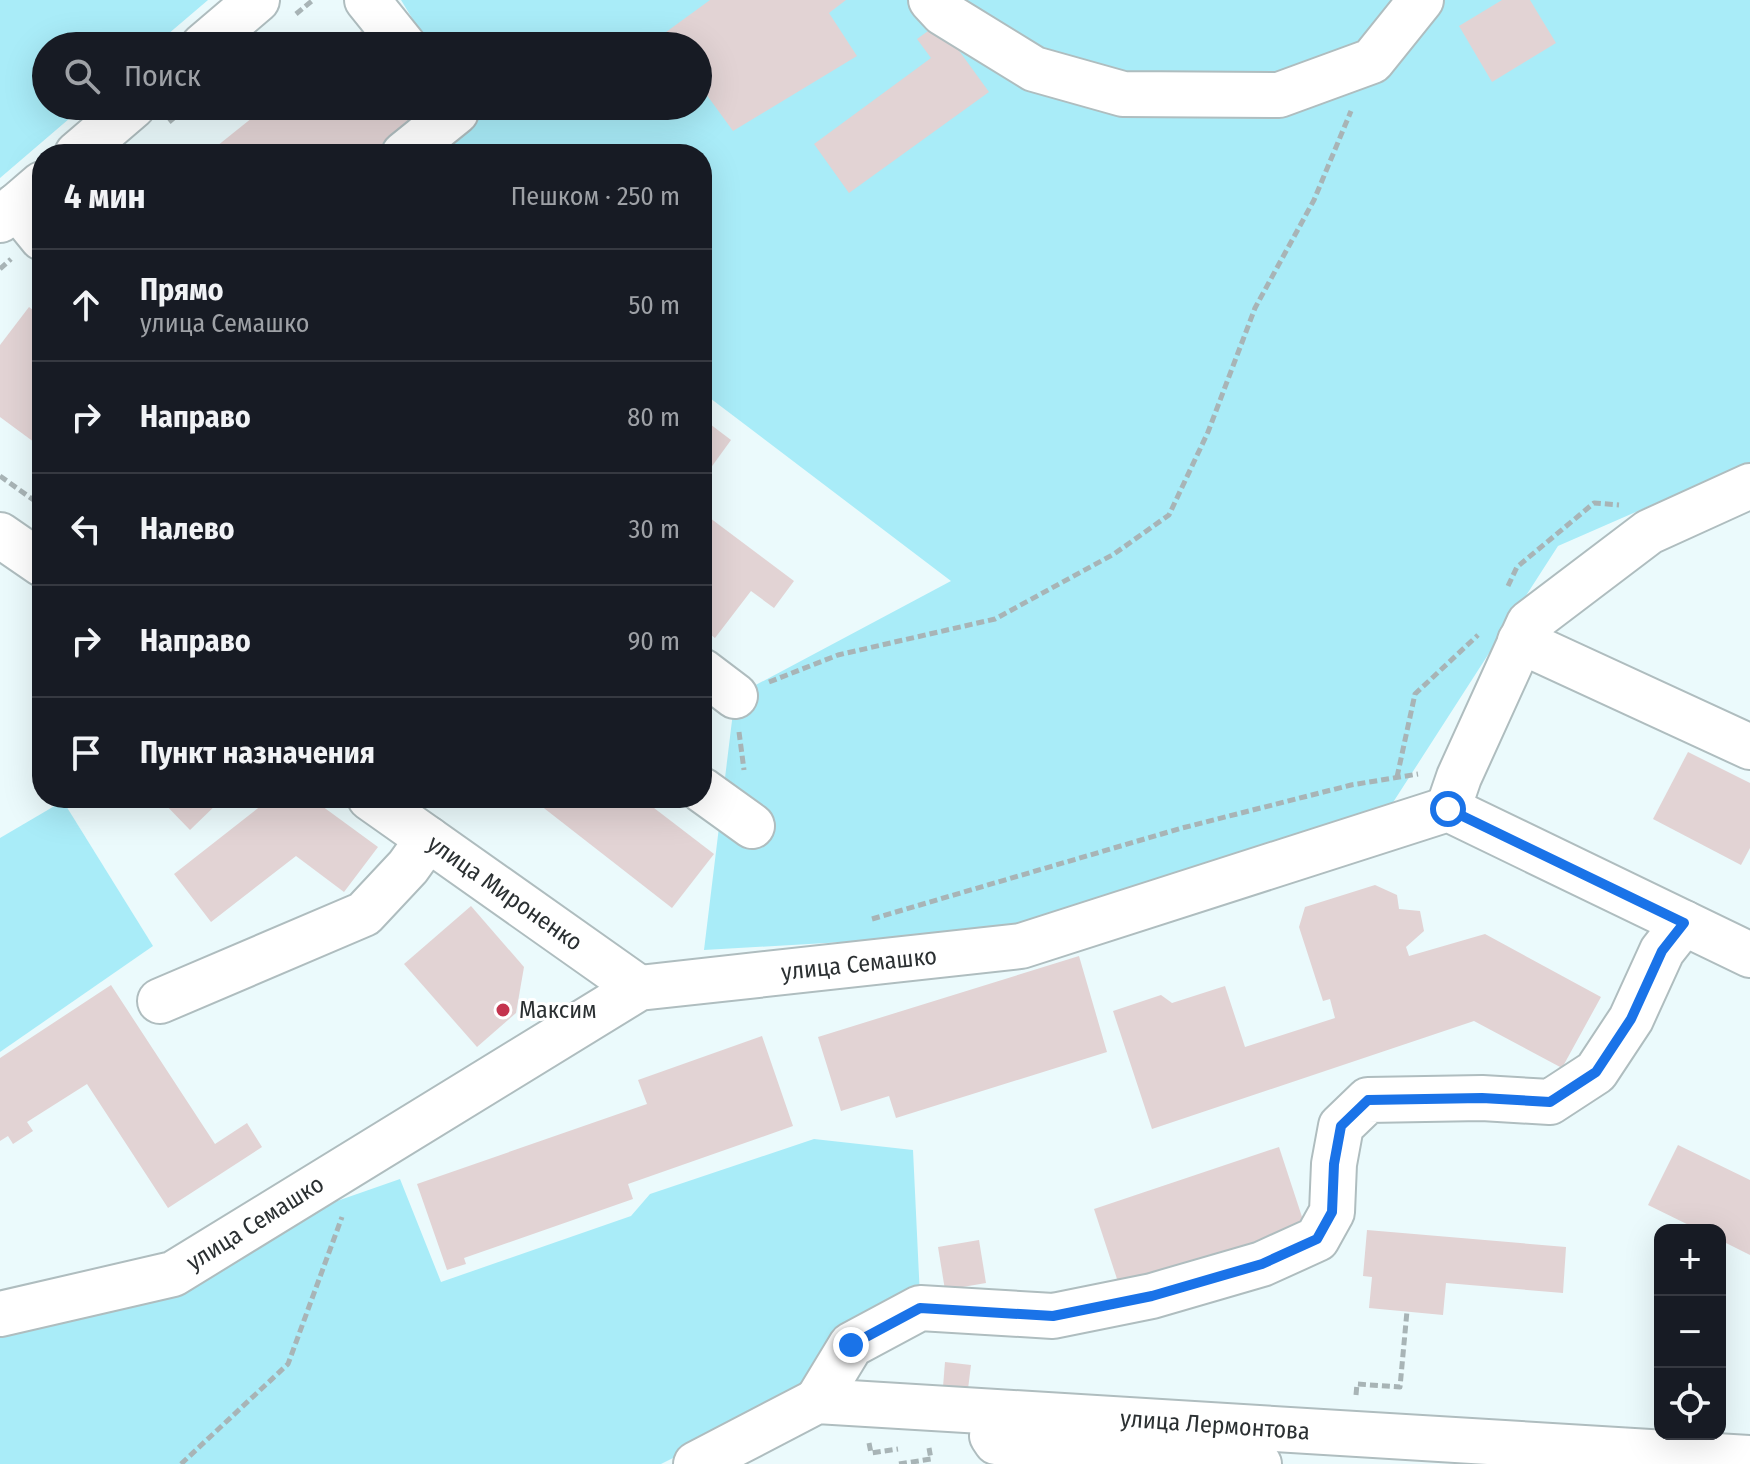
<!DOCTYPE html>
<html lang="ru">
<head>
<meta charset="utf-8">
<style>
	:root { --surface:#171b24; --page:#242831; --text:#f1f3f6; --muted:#9ea1a6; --line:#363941 }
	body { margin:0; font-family:"Fira Sans Condensed",sans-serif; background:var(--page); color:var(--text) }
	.controls { position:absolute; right:24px; bottom:24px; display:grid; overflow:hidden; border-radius:16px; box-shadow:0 8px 32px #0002 }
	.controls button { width:72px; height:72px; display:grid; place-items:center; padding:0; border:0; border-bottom:2px solid var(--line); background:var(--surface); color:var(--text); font:40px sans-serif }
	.stop { position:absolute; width:24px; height:24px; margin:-18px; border:6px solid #1a73e8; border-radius:50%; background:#fff }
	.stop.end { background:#1a73e8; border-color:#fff; box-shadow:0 2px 8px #0008 }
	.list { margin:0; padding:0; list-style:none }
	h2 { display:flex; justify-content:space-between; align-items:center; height:104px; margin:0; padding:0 32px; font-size:34px }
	h2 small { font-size:26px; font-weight:400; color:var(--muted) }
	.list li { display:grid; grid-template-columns:52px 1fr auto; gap:24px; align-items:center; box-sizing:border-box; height:112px; padding:0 32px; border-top:2px solid var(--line) }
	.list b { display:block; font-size:30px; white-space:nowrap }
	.list p { margin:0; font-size:26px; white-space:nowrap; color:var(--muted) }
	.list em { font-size:26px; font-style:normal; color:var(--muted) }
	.icon { flex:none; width:44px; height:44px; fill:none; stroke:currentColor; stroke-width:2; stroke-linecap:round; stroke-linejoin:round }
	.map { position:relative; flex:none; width:1750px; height:1464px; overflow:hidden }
	.search { position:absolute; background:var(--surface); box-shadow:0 8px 32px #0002; left:32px; top:32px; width:680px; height:88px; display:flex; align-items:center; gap:20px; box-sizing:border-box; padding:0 28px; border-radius:44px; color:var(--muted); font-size:30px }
	.panel { position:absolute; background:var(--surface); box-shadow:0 8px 32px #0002; left:32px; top:144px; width:680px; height:664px; border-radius:32px }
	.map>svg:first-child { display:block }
	.green { fill:#a9ecf8 }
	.building { fill:#e2d3d4 }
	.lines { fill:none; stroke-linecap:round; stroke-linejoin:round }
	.minor-casing { stroke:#afbdbf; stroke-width:48 }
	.path { stroke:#a8b4b6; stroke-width:5; stroke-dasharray:8 4; stroke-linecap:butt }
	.minor { stroke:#fff; stroke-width:44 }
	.route { stroke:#1a73e8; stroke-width:10 }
	.poi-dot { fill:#c4334e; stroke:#fff; stroke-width:3 }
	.labels { text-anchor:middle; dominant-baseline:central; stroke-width:6; stroke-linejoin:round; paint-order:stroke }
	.street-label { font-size:24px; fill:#2b3032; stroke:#fff }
	.poi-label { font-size:24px; fill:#2b3032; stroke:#fff; text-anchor:start }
</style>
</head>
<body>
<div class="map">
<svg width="1750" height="1464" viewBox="0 0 1750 1464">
	<rect width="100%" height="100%" fill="#ebfafc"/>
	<g class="green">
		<polygon points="0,0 208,0 154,46 46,46 46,106 84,106 0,178"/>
		<polygon points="401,0 1750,0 1750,462 1558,546 1392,804 1014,932 704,950 735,696 951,581 702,392 702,154 420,154 466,106 698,106 698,46 429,46"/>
		<polygon points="63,801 153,946 0,1052 0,838"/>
		<polygon points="814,1139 913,1150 920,1297 809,1390 661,1464 0,1464 0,1334 173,1298 317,1208 400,1179 441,1282 631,1216 650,1194"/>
	</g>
	<g class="building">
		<polygon points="710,0 846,0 829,13 857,56 733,131 698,83 698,46 670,46 662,35"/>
		<polygon points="1502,0 1530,0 1556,43 1492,82 1459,26"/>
		<polygon points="939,23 989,92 849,193 814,144 931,58 917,39"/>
		<polygon points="366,27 381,46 342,46"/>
		<polygon points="267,106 429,106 431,108 374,154 207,154"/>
		<polygon points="29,307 42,317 42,448 0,417 0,345"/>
		<polygon points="702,418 731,440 702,480"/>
		<polygon points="702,512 794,581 774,608 751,591 715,638 702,628"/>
		<polygon points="1688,752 1750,783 1750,848 1741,865 1653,819"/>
		<polygon points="159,798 223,798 190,830"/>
		<polygon points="271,798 311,798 378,847 344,892 296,856 211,922 174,874"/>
		<polygon points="531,798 641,798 714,854 672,908"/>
		<polygon points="1375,885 1397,895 1399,909 1420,911 1424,931 1406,947 1409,956 1485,934 1601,997 1562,1068 1474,1021 1152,1129 1113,1011 1161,995 1172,1003 1225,986 1245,1047 1335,1018 1330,999 1323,1001 1299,927 1305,907"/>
		<polygon points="471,906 524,967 516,1013 477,1047 404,964"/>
		<polygon points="1079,956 1107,1052 896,1118 889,1096 841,1111 818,1037"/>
		<polygon points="111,985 215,1144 247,1123 262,1147 168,1208 87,1084 27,1122 33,1131 13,1144 8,1136 0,1141 0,1058"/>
		<polygon points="762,1036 793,1126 628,1184 633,1199 464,1258 466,1264 447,1270 417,1184 647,1104 638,1080"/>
		<polygon points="1678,1145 1750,1180 1750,1255 1720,1240 1720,1230 1699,1230 1648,1205"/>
		<polygon points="1279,1147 1305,1226 1120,1288 1094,1209"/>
		<polygon points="1367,1230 1566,1247 1563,1293 1446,1283 1443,1315 1369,1308 1372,1277 1363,1276"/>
		<polygon points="979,1240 986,1283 945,1290 938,1247"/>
		<polygon points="945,1362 971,1365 968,1389 943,1387"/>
	</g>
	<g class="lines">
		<defs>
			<g id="minor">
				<polyline points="367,0 404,46"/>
				<polyline points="931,0 943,13 1034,69 1123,94 1279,95 1372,61 1421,0"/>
				<polyline points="203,46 257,0"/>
				<polyline points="77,154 133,106"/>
				<polyline points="404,154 456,112 451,106"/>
				<polyline points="16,206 42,238"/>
				<polyline points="0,220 42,184"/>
				<polyline points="0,535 42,564"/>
				<polyline points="1520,641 1750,747"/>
				<polyline points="702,671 735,696"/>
				<polyline points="702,790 752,826"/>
				<polyline points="370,798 639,988"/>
				<polyline points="1448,809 1459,777 1529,623 1649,532 1750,486"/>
				<polyline points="160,1001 364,914 408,867 428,839"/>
				<polyline points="0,1314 173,1274 639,988 1021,946 1448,809 1750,955"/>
				<polyline points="817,1401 851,1345 920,1308 1053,1316 1152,1296 1262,1264 1317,1239 1332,1212 1334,1164 1341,1126 1368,1100 1482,1098 1550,1102 1596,1072 1631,1019 1662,951 1684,923"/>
				<polyline points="992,1436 996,1442 1259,1464"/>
				<polyline points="696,1464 817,1401 1750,1458"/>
			</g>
		</defs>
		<use href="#minor" class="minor-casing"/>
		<g class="path">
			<polyline points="296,14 313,0"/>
			<polyline points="169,122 188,106"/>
			<polyline points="0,269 11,259"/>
			<polyline points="0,476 42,506"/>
			<polyline points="1508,586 1517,567 1594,503 1619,505"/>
			<polyline points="769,682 838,655 995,619 1114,554 1169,515 1208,432 1255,308 1314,200 1351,111"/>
			<polyline points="739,732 744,770"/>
			<polyline points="1397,777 1415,694 1478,635"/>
			<polyline points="872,919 1182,828 1351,785 1418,774"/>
			<polyline points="1356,1395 1357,1384 1400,1387 1407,1311"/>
			<polyline points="869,1443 871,1453 898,1449"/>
			<polyline points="181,1464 288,1364 342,1217"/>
			<polyline points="899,1464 931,1459 929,1448"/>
		</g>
		<use href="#minor" class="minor"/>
	</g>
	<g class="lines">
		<polyline class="route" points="851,1345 920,1308 1053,1316 1152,1296 1262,1264 1317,1239 1332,1212 1334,1164 1341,1126 1368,1100 1482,1098 1550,1102 1596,1072 1631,1019 1662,951 1684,923 1448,809"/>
	</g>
	<circle class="poi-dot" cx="503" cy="1010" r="8"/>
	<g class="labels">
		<g class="street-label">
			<text transform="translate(505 893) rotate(35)">улица Мироненко</text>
			<text transform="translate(859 964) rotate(-6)">улица Семашко</text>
			<text transform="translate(255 1223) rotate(-32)">улица Семашко</text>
			<text transform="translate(1215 1425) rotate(4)">улица Лермонтова</text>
		</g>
		<g class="poi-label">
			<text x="519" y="1010">Максим</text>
		</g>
	</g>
</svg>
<div class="controls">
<button>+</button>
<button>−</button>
<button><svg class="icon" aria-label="locate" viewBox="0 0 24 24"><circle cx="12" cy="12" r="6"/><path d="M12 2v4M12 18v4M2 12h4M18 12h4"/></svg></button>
</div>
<div class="stop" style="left:1448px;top:809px"></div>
<div class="stop end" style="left:851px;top:1345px"></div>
<div class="search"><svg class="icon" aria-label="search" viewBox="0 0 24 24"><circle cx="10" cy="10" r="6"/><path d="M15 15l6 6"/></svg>Поиск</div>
<section class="panel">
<h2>4 мин<small>Пешком · 250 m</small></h2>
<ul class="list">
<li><svg class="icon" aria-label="ahead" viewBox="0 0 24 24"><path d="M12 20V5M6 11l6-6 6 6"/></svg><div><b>Прямо</b><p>улица Семашко</p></div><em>50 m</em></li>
<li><svg class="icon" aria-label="right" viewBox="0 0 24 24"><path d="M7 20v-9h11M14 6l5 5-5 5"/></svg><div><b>Направо</b></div><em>80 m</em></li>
<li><svg class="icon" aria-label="left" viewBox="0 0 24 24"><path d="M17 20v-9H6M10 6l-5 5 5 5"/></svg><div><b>Налево</b></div><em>30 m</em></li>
<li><svg class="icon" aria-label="right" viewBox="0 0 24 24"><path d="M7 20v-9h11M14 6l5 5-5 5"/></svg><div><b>Направо</b></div><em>90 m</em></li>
<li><svg class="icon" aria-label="arrive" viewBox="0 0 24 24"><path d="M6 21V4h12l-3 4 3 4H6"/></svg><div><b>Пункт назначения</b></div></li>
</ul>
</section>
</div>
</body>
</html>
